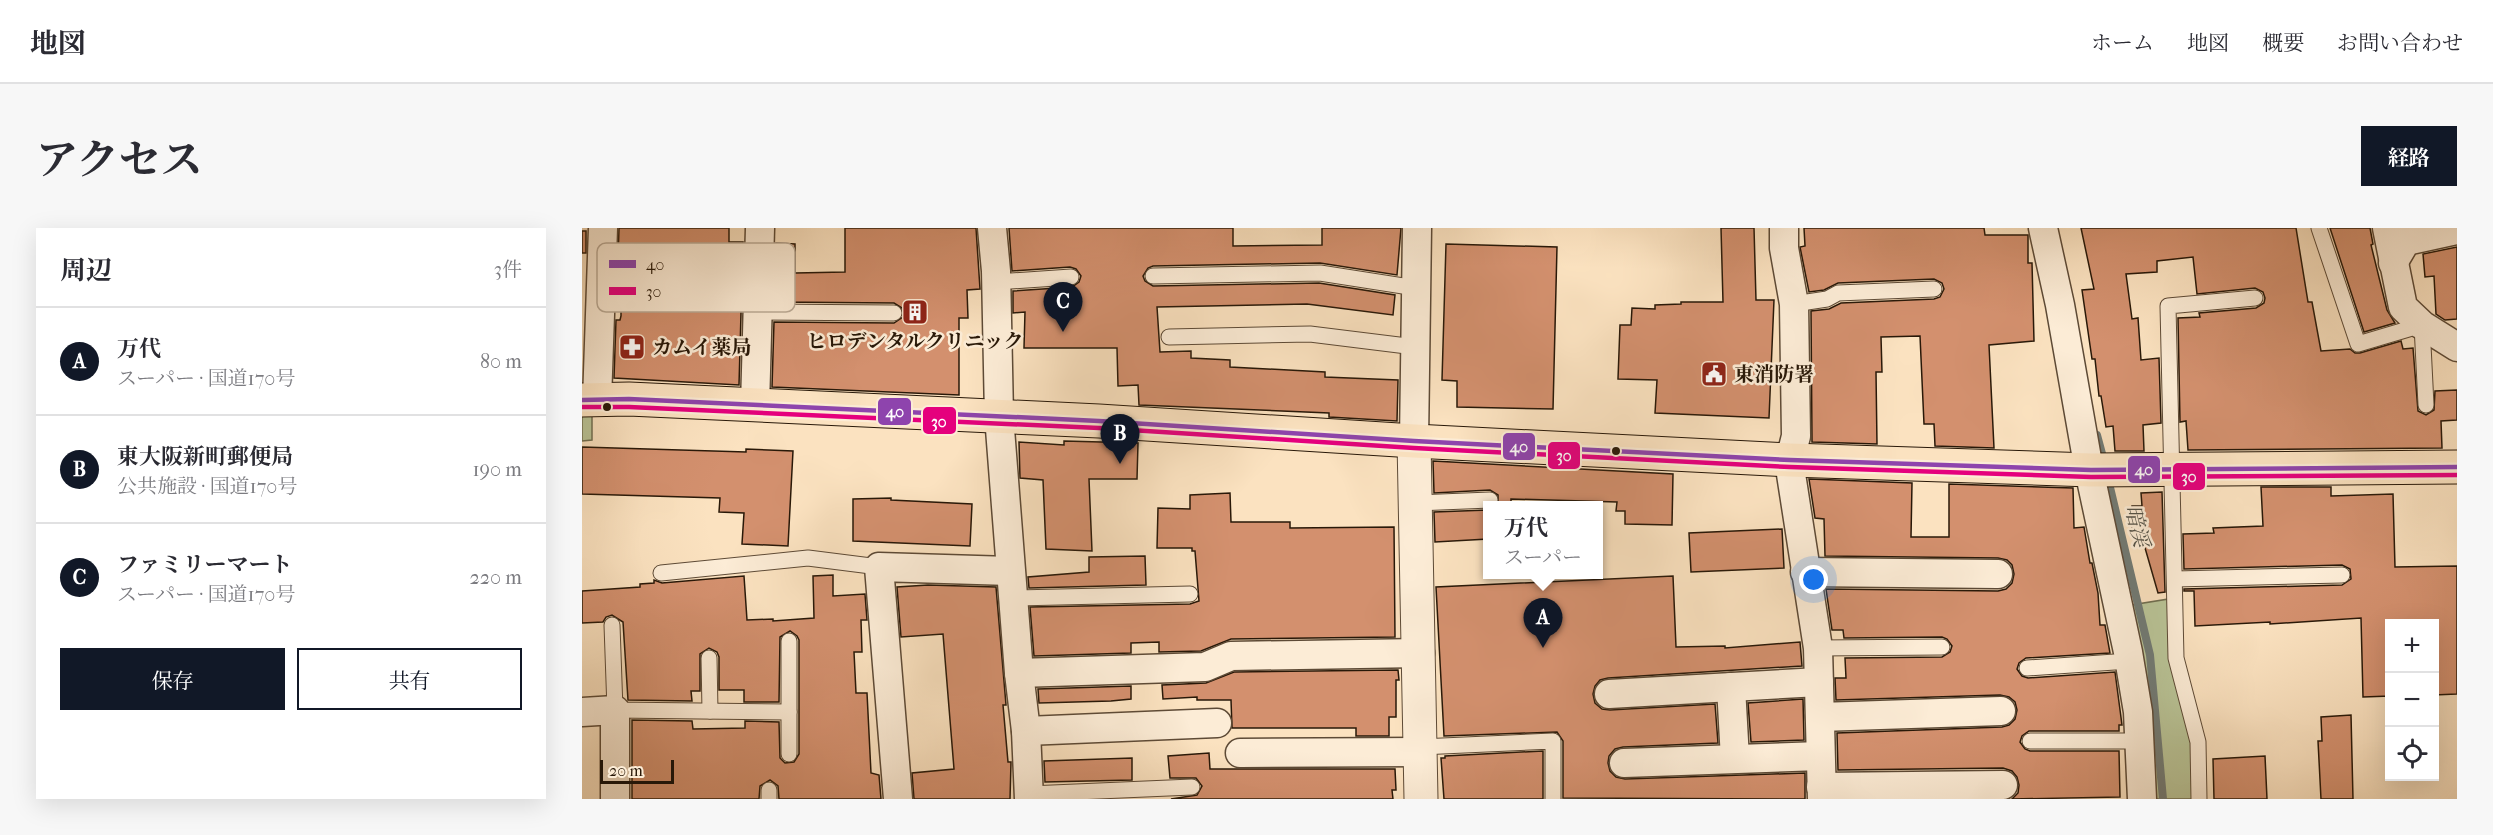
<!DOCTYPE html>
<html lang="ja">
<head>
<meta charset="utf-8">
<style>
	:root { --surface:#fff; --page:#f7f7f7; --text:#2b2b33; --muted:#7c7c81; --line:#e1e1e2; --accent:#111827 }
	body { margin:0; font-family:"IM FELL French Canon","Noto Serif JP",serif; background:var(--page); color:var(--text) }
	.controls { position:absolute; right:18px; bottom:18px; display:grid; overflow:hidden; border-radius:0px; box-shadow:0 6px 24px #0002 }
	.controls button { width:54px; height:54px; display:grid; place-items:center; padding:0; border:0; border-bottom:2px solid var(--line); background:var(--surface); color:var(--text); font:30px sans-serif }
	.scale { position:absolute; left:18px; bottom:15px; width:74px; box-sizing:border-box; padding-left:6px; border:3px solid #281808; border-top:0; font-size:16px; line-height:21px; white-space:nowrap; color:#281808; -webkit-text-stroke:4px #fcecd6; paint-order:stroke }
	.you { position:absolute; left:1232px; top:352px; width:21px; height:21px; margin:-15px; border:4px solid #fff; border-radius:50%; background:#1a73e8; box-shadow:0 0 0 9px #1a73e833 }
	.badge { display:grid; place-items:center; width:39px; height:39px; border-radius:50%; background:var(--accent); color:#fff; font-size:20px; font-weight:700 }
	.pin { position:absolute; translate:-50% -50px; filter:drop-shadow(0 2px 3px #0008) }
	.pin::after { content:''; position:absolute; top:32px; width:21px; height:18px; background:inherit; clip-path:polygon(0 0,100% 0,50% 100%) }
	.popup { position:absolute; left:901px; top:273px; width:120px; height:78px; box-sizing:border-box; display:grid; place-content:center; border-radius:0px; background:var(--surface); filter:drop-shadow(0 2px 4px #0005); font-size:20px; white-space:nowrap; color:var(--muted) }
	.popup b { font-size:22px; color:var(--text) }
	.popup::after { content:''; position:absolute; left:50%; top:100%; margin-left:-12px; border:12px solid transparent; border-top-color:var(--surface) }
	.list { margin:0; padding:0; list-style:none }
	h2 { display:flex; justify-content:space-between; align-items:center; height:78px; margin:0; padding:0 24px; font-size:26px }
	h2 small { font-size:20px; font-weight:400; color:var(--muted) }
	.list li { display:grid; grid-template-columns:39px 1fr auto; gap:18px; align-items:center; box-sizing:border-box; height:108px; padding:0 24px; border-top:2px solid var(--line) }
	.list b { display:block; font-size:22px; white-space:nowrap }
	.list p { margin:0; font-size:20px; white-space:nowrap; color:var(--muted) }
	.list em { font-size:20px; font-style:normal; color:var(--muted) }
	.actions { display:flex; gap:12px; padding:18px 24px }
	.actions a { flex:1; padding:14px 0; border:2px solid var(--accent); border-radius:0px; text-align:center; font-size:21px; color:var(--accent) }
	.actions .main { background:var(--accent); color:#fff }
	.icon { flex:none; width:33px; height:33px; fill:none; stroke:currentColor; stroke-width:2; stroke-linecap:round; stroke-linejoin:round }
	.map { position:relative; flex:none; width:1875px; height:571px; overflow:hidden; border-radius:0px }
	header { display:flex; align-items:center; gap:36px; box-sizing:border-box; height:84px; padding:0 30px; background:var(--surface); border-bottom:2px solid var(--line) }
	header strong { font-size:28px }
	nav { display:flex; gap:33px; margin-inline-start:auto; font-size:21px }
	.intro { display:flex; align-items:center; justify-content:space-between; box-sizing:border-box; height:144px; padding:0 36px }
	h1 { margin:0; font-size:42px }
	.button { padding:15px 27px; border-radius:0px; background:var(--accent); color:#fff; font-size:21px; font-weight:700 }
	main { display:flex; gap:36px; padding:0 36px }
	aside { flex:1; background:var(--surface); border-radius:0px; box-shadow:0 6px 24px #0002 }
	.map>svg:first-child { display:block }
	.green { fill:#b9c497; stroke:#706e50; stroke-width:1.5 }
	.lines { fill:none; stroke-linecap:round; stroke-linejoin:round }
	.stream { stroke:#717a74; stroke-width:8 }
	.building { fill:#d3906e; stroke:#281808; stroke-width:1.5 }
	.service-casing { stroke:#5d4a36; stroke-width:17 }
	.minor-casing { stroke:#5d4a36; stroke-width:31 }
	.tertiary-casing { stroke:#5d4a36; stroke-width:35 }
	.trunk-casing { stroke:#281808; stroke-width:35 }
	.service { stroke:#fcecd6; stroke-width:15 }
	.minor { stroke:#fcecd6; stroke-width:28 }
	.tertiary { stroke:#fcecd6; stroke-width:33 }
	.trunk { stroke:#fbe2c0; stroke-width:33 }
	.bus-1-casing { stroke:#fcecd6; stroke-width:9 }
	.bus-2-casing { stroke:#fcecd6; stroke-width:9 }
	.bus-1 { stroke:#8e44ad; stroke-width:4.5 }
	.bus-2 { stroke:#e5007d; stroke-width:4.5 }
	.bus-dot { fill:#281808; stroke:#fcecd6; stroke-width:2 }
	.labels { text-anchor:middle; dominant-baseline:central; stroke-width:5; stroke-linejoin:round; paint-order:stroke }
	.poi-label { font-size:20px; font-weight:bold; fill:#281808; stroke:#fcecd6; text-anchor:start }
	.water-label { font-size:21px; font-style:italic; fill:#535147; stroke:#fcecd6 }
	.key { fill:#fcecd6; stroke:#bcac98; stroke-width:1.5 }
	.key-label { font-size:16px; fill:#281808 }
	.line-badge { stroke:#fcecd6; stroke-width:2 }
	.badge-label { font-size:16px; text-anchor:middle; font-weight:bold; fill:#fff }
</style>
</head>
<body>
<header>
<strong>地図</strong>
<nav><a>ホーム</a><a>地図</a><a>概要</a><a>お問い合わせ</a></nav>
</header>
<div class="intro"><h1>アクセス</h1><a class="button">経路</a></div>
<main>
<aside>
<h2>周辺<small>3件</small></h2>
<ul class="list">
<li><span class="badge">A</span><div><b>万代</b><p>スーパー · 国道170号</p></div><em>80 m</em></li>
<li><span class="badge">B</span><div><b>東大阪新町郵便局</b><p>公共施設 · 国道170号</p></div><em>190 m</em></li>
<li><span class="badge">C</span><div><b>ファミリーマート</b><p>スーパー · 国道170号</p></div><em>220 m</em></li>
</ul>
<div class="actions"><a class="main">保存</a><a>共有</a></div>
</aside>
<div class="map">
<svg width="1875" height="571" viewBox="0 0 1875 571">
	<rect width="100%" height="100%" fill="#fbe2c0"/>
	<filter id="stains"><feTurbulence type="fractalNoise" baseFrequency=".00333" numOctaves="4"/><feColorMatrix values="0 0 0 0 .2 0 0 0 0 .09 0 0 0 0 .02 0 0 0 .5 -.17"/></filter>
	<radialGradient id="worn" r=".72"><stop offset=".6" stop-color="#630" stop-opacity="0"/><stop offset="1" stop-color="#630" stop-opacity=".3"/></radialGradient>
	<g class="green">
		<polygon points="0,185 10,186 10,212 0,213"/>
		<polygon points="1593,370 1594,426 1616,514 1617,571 1561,571 1537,379"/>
	</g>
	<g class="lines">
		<g class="stream">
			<polyline points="1515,207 1522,233"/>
			<polyline points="1526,251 1568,427 1581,571"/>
		</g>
	</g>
	<g class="building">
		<polygon points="37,0 147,0 147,14 161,14 157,157 32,150 34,92 38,92 39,88 39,32 36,32"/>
		<polygon points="263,0 394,0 398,61 385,62 386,90 377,90 377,167 190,159 192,94 312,95 321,89 320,80 312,75 192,74 194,15 213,16 213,45 263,44"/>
		<polygon points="427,0 651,0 651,18 740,17 740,0 819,0 815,47 738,35 571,38 566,40 561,48 563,53 571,58 737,55 813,67 811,87 725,76 575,79 578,124 609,123 609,130 648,132 648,139 743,144 743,149 816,152 815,193 747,189 747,185 557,177 556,157 536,158 535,120 442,120 443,84 431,85 431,63 490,59 497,54 499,48 494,41 488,39 430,43"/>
		<polygon points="1139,0 1172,0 1174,72 1192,72 1187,190 1073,185 1075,152 1036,151 1038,97 1049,97 1050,80 1073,81 1073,77 1099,76 1099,74 1141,74"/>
		<polygon points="1222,0 1402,0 1403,7 1446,7 1446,35 1450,35 1452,113 1407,117 1412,220 1353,218 1352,196 1342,196 1338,108 1299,109 1300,144 1294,144 1295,216 1230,214 1229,83 1247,81 1259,75 1352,71 1358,69 1362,61 1360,55 1352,51 1256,55 1242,62 1227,64 1218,19 1223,18"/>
		<polygon points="1499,0 1714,0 1726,74 1730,74 1739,123 1768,121 1773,125 1778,125 1819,113 1821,121 1831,120 1836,183 1844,187 1852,182 1853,163 1875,162 1875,192 1859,193 1860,220 1606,222 1604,193 1598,194 1596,90 1618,89 1617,85 1674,80 1682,75 1683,70 1681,64 1673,60 1615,66 1611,29 1575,33 1575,44 1544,46 1550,91 1556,90 1559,132 1577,130 1579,195 1561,197 1562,223 1533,223 1531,198 1524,199 1519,168 1517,168 1513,131 1510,131 1500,62 1512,61"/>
		<polygon points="1748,0 1788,0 1791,16 1789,17 1805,82 1813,95 1782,104"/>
		<rect x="0" y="3" width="4" height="22"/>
		<polygon points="864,16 975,19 971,181 875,179 875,153 860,152"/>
		<polygon points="1875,19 1875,91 1863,92 1854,86 1852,48 1843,49 1841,26"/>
		<polygon points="482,213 556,215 555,251 507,251 510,323 464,321 461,252 438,250 437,214 482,217"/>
		<polygon points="0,219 164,224 164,221 211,223 206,318 160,316 162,285 137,284 138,270 0,266"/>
		<polygon points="851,233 1091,246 1090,297 1043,296 1043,283 1034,283 1035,274 929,271 929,278 916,278 916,267 908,262 852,265"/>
		<polygon points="1227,251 1330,255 1329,309 1367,309 1367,256 1491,260 1492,300 1502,299 1508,335 1510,335 1516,365 1518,397 1523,397 1528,425 1444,430 1437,435 1435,441 1440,448 1446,450 1533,444 1540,497 1537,497 1537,503 1447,503 1440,508 1438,514 1443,521 1448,523 1537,523 1538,569 1430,571 1436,565 1437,557 1435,549 1430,543 1421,540 1256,542 1255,505 1420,499 1427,497 1433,491 1435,482 1433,474 1427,469 1418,467 1254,472 1253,450 1264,450 1263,430 1360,429 1368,424 1370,418 1365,411 1360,409 1262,410 1261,402 1250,402 1244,361 1416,363 1424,361 1430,355 1432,346 1430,337 1425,332 1416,330 1243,328 1242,291 1233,290"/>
		<polygon points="1679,259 1749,259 1749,268 1811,266 1813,339 1875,338 1875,466 1852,467 1852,396 1808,396 1808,468 1781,469 1779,390 1688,396 1688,394 1613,398 1612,363 1602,363 1602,361 1760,357 1769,351 1768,341 1760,337 1602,341 1601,306 1632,305 1631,300 1681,298"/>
		<polygon points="1580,264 1583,364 1576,365 1557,299 1550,299 1550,278 1560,278 1559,265"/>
		<polygon points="648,265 649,294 708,294 708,300 812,299 813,409 649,411 619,423 577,424 577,414 549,415 549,425 452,428 448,379 608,376 617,373 613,323 610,323 610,320 575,320 576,280 608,281 608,267"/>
		<polygon points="309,270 309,272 390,276 388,318 271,313 271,271"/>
		<polygon points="906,282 906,311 853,314 852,284"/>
		<polygon points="1200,301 1202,340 1109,344 1107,305"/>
		<polygon points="563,328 564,357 447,360 446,349 507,344 507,329"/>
		<polygon points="251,347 251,368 283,366 285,392 279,392 280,424 272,424 274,465 285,465 289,545 297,547 299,571 197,571 196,558 188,552 178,558 177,571 50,571 50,492 110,493 111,501 163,500 163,493 197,494 198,530 203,535 212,534 217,526 217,412 215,408 208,403 198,409 197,474 162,474 162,462 137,462 137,429 135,424 127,420 118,426 118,463 109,463 110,473 46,472 41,394 30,387 24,389 21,394 0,395 0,363 58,359 58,356 72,355 72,352 80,355 162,348 165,392 191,391 191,393 232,390 231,348"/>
		<polygon points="1091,348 1094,419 1143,418 1143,420 1218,414 1220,438 1026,450 1018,452 1013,458 1011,466 1013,475 1020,481 1028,482 1133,476 1136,515 1041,519 1033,521 1027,528 1026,535 1028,543 1034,549 1043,551 1223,545 1223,571 981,570 981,513 975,504 862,508 854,359"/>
		<polygon points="346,357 414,359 424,477 421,477 426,534 429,534 428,571 332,571 330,545 372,541 361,406 319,409 315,359"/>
		<polygon points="816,442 817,452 814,452 814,489 807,489 807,508 774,508 774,500 650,500 649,472 615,472 615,469 581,471 580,457 624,455 652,444"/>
		<polygon points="549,458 549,471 529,473 457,475 456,461"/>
		<polygon points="1221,471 1222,512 1169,514 1166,475"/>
		<polygon points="1769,487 1771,571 1739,571 1736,513 1740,513 1739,489"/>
		<polygon points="961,523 961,571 862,571 859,530 863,530 863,528"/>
		<polygon points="627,525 628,541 813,541 814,562 810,562 811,571 589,571 615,567 620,558 614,550 588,550 586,528"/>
		<polygon points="1683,528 1685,571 1632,571 1631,531"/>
		<polygon points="550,530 550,552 463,554 462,533"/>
	</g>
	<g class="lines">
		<defs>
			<g id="service">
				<polyline points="1737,0 1776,116 1840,97 1844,177"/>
				<polyline points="571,48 738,45 834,60"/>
				<polyline points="414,54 489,49"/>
				<polyline points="1212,76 1245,71 1256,65 1352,61"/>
				<polyline points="176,84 312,85"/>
				<polyline points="587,109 728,106 833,119"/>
				<polyline points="834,275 908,272"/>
				<polyline points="79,345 226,330 297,339"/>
				<polyline points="1593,351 1760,347"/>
				<polyline points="431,370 608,366"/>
				<polyline points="30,397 33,482 207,484"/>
				<polyline points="207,413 207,526"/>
				<polyline points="1236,420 1360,419"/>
				<polyline points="127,430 128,483"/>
				<polyline points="1445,440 1547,433"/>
				<polyline points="1448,513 1557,513"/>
				<polyline points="838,519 971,513 971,571"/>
				<polyline points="187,562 187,571"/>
				<polyline points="447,566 610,559"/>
				<polyline points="1617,571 1616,514 1594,430 1586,78 1673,70"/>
			</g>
			<g id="minor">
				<polyline points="410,0 414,43 417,188 437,445 444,503 447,571"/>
				<polyline points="1202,0 1202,20 1212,76 1214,208 1208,232 1209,246 1236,420 1240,571"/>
				<polyline points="1461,0 1478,77 1507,242 1546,424 1556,484 1560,571"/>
				<polyline points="1805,0 1821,79 1840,97 1875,119"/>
				<polyline points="1811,35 1824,13 1875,2"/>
				<polyline points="15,173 21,0"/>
				<polyline points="173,178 178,0"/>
				<polyline points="832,213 835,0"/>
				<polyline points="1223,344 1416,346"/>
				<polyline points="437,445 623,439 649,428 838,425"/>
				<polyline points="1149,459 1153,531"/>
				<polyline points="1027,466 1237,454"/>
				<polyline points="0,484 33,482 33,571"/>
				<polyline points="1238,489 1419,483"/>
				<polyline points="444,503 635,495"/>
				<polyline points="658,525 838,524"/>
				<polyline points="1042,535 1238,528"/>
				<polyline points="1239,559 1421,557"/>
				<polyline points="316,571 297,339 428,343"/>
			</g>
			<polyline id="tertiary" points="832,213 839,571"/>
			<polyline id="trunk" points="0,172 47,171 517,193 832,213 1208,232 1509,242 1875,239"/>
		</defs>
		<use href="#service" class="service-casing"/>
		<use href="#minor" class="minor-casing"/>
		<use href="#tertiary" class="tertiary-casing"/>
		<use href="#trunk" class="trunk-casing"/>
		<use href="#service" class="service"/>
		<use href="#minor" class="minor"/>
		<use href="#tertiary" class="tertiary"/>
		<use href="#trunk" class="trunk"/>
		<defs>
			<polyline id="bus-1" points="0,172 47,171 517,193 832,213 1208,232 1509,242 1875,239"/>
			<polyline id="bus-2" points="0,179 47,179 517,200 832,220 1208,239 1509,249 1875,247"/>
		</defs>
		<use href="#bus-1" class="bus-1-casing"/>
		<use href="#bus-2" class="bus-2-casing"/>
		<use href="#bus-1" class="bus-1"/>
		<use href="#bus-2" class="bus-2"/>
	</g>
	<defs>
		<symbol id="building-square" viewBox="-11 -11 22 22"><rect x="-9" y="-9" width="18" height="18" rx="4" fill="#8f2418" stroke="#fcecd6"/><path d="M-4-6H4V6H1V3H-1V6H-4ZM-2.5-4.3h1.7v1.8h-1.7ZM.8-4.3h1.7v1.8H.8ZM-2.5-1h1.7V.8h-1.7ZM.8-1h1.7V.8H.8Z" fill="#fff"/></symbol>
		<symbol id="pharmacy-square" viewBox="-11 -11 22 22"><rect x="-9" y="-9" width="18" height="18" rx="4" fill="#8f2418" stroke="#fcecd6"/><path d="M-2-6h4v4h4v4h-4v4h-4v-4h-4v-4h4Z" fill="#fff"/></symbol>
		<symbol id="civic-square" viewBox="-11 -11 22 22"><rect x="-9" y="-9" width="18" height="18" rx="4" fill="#8f2418" stroke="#fcecd6"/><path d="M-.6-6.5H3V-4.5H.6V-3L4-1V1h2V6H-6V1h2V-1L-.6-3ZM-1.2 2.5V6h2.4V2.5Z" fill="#fff"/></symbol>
	</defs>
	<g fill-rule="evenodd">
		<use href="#building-square" x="318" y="69" width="30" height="30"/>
		<use href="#pharmacy-square" x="35" y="104" width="30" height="30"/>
		<use href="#civic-square" x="1117" y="131" width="30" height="30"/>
	</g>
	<g class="bus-dot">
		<circle cx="25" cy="179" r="5"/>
		<circle cx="1034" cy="223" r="5"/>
	</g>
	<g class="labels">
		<g class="poi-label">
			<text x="333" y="113" text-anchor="middle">ヒロデンタルクリニック</text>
			<text x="70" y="119">カムイ薬局</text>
			<text x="1152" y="146">東消防署</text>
		</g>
		<g class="water-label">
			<text transform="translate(1555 298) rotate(76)">暗渓</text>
		</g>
	</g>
	<rect x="15" y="15" width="198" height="69" rx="9" class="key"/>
	<rect x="27" y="32" width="27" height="8" fill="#8e44ad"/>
	<rect x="27" y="59" width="27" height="8" fill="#e5007d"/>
	<g class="key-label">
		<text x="64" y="42">40</text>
		<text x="64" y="69">30</text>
	</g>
	<g class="line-badge">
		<rect x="295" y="169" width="35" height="29" rx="6" fill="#8e44ad"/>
		<rect x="340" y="178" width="35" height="29" rx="6" fill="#e5007d"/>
		<rect x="920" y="204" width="34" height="29" rx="6" fill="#8e44ad"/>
		<rect x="965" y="213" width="34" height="29" rx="6" fill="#e5007d"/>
		<rect x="1545" y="227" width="34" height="29" rx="6" fill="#8e44ad"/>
		<rect x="1590" y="234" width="34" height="29" rx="6" fill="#e5007d"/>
	</g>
	<g class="badge-label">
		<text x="313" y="189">40</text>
		<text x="357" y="199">30</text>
		<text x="937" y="224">40</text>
		<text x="982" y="233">30</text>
		<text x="1562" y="247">40</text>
		<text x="1607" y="254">30</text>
	</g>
	<rect width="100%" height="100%" filter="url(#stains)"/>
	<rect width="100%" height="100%" fill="url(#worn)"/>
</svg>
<div class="controls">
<button>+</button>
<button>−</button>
<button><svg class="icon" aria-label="locate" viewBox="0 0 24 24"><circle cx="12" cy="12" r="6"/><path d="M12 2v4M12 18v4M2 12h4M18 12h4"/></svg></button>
</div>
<div class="scale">20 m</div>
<div class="you"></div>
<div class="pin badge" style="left:961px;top:420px">A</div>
<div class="popup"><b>万代</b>スーパー</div>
<div class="pin badge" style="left:538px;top:236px">B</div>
<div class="pin badge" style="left:481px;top:104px">C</div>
</div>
</main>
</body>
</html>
